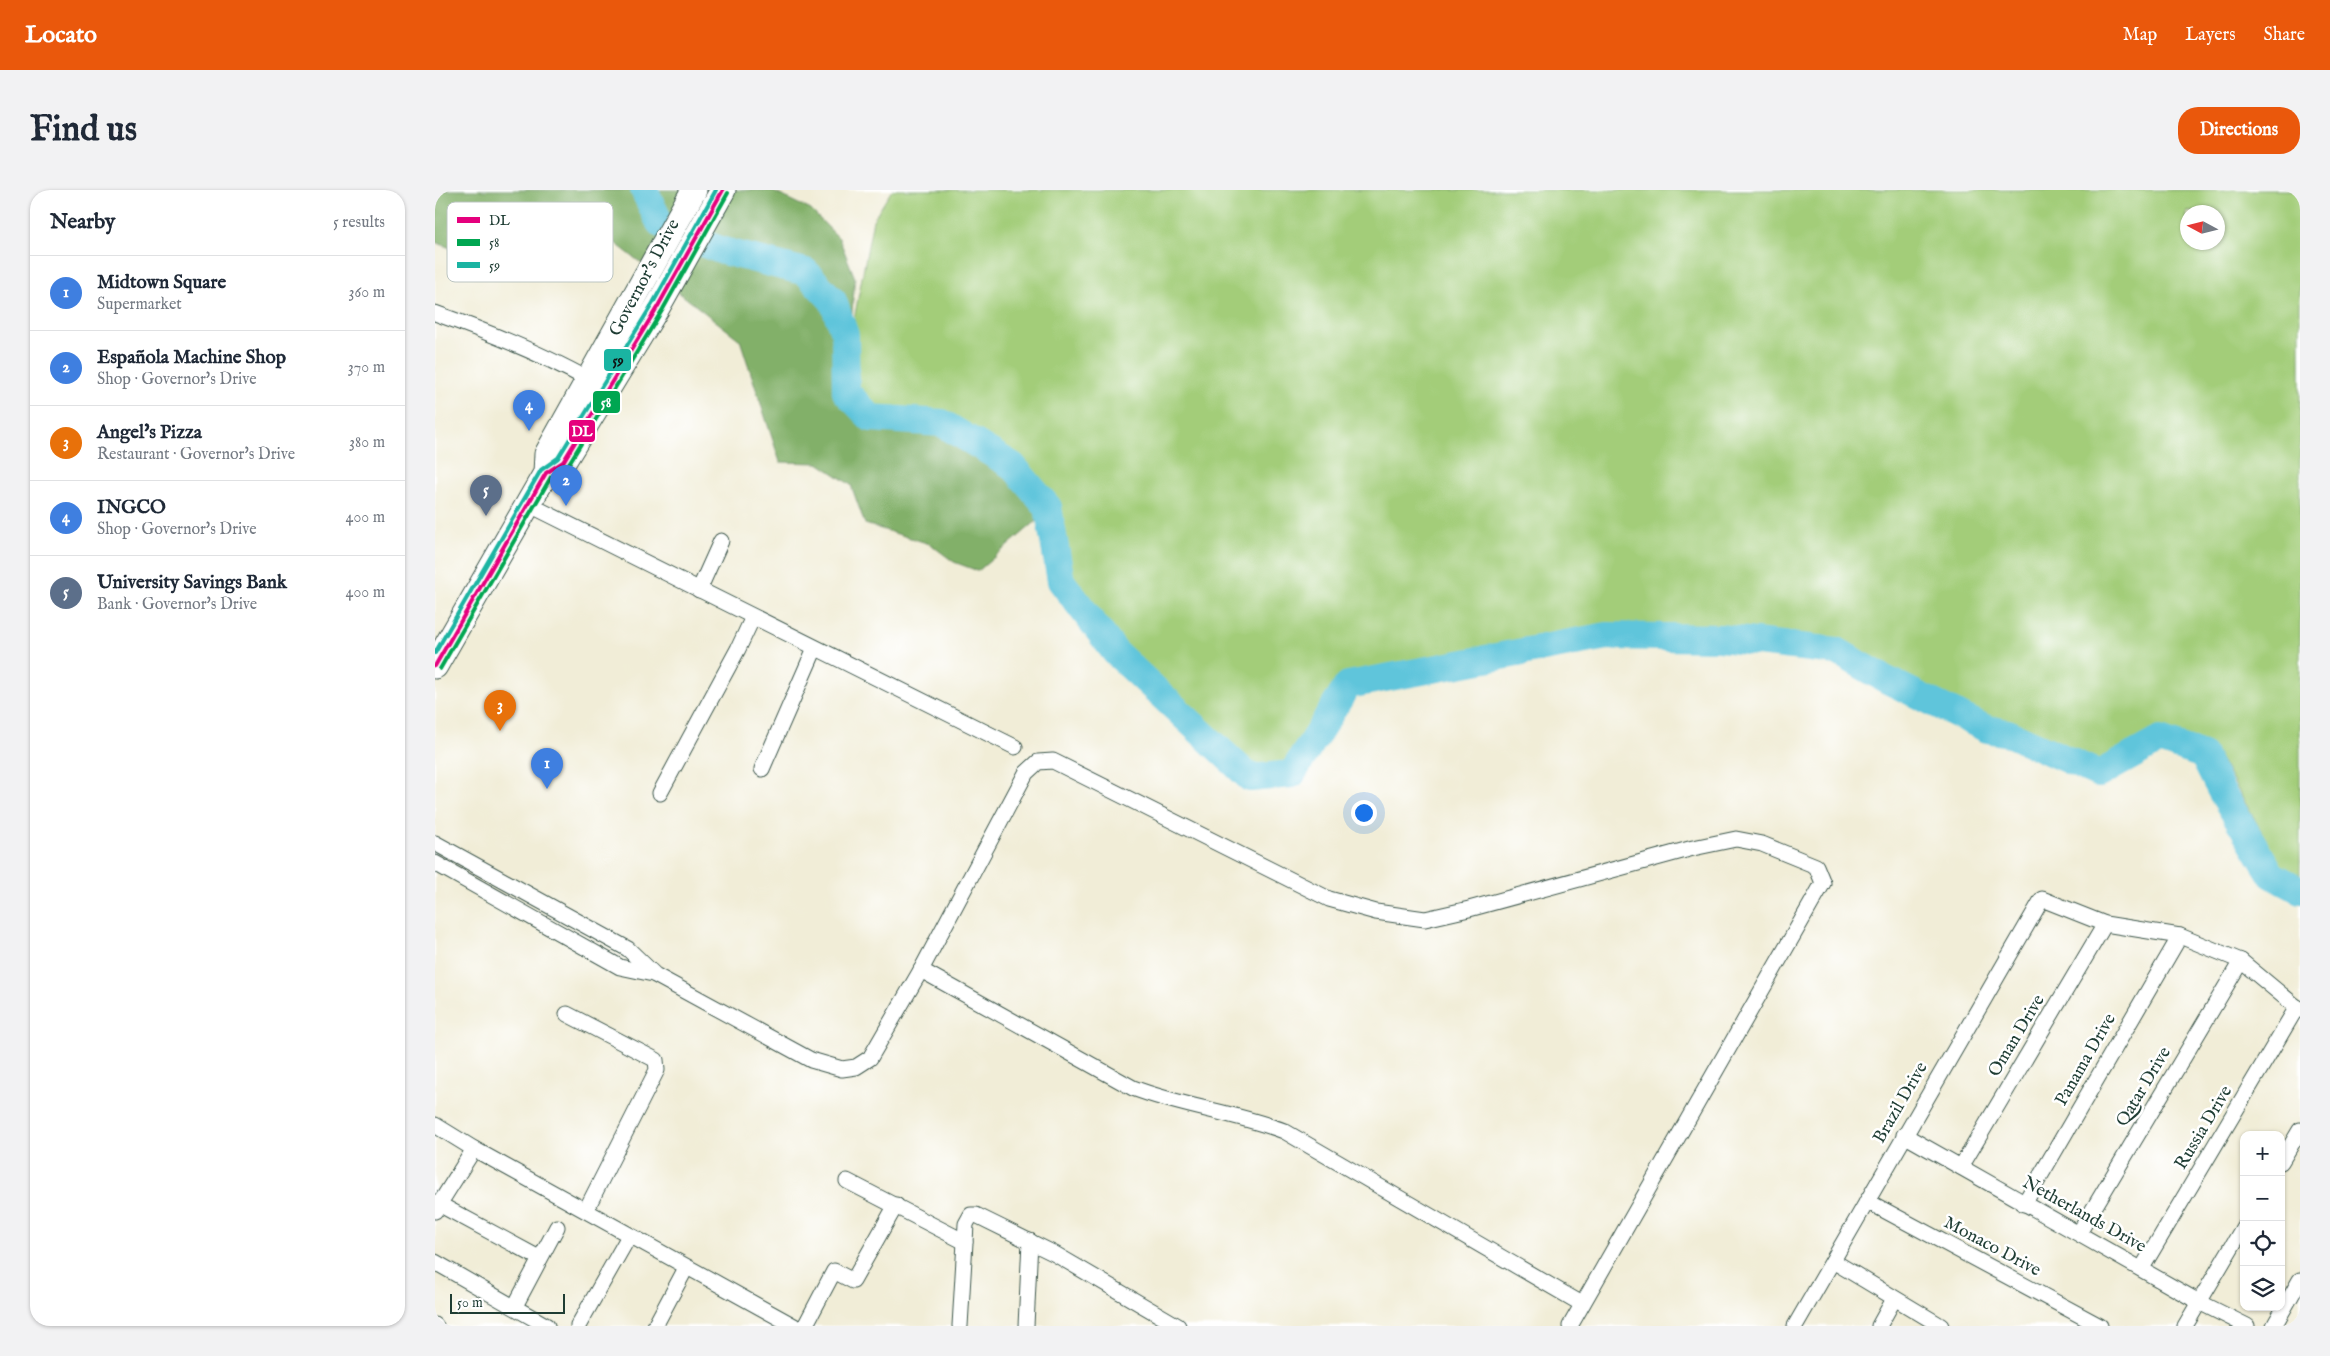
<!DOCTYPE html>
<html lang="en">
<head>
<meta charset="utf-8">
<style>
	:root { --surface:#fff; --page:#f2f2f3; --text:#1f2937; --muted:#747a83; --line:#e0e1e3; --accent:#ea580c }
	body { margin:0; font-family:"IM FELL English",serif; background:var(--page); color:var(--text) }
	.controls { position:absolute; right:15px; bottom:15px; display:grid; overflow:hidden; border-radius:10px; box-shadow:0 1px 4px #0004 }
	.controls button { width:45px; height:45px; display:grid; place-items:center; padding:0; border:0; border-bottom:1px solid var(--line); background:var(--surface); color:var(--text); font:25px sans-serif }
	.compass { position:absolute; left:1745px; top:15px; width:45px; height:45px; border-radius:50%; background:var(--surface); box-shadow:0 1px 4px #0004; rotate:277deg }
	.scale { position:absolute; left:15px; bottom:12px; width:115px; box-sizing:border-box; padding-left:5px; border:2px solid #1f3d34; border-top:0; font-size:14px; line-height:18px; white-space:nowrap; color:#1f3d34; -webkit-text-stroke:4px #fff; paint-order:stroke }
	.you { position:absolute; left:928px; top:622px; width:18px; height:18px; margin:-12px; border:4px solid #fff; border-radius:50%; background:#1a73e8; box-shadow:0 0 0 8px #1a73e833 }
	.badge { display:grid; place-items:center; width:32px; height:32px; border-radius:50%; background:var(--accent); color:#fff; font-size:16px; font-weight:700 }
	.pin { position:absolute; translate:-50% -41px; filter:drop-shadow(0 1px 2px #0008) }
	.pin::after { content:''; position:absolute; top:26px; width:18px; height:15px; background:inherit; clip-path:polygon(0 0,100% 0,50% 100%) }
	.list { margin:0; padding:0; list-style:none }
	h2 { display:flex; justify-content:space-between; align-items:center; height:65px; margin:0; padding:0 20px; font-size:21px }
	h2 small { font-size:16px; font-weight:400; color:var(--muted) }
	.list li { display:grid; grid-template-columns:32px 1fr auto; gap:15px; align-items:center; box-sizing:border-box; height:75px; padding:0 20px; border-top:1px solid var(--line) }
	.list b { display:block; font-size:19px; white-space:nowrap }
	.list p { margin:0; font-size:16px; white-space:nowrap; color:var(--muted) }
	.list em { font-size:16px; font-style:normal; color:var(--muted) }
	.icon { flex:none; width:28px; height:28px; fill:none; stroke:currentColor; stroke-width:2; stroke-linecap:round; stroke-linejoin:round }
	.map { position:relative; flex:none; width:1865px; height:1136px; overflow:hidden; border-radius:20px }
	header { display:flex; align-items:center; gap:30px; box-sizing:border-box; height:70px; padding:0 25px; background:var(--accent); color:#fff }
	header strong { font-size:24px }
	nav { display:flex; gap:28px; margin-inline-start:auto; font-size:18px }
	.intro { display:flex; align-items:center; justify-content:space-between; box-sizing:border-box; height:120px; padding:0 30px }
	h1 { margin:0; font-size:35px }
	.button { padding:12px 22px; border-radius:20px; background:var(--accent); color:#fff; font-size:18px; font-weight:700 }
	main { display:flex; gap:30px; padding:0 30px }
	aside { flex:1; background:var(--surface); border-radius:20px; box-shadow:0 1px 4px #0004 }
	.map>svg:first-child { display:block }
	.green { fill:#a3cd79; stroke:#618556; fill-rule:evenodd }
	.forest { fill:#82b069; stroke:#50764e }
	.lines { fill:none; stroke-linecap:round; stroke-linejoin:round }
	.river { stroke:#5ec5db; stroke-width:28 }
	.minor-casing { stroke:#3e574c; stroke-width:17 }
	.trunk-casing { stroke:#3e574c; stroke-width:27 }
	.minor { stroke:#fff; stroke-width:15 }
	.trunk { stroke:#fff; stroke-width:25 }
	.bus-1-casing { stroke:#fff; stroke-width:8 }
	.bus-2-casing { stroke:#fff; stroke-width:8 }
	.bus-3-casing { stroke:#fff; stroke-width:8 }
	.bus-1 { stroke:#e5007d; stroke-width:4 }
	.bus-2 { stroke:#00a651; stroke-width:4 }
	.bus-3 { stroke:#1ab4a2; stroke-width:4 }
	.labels { text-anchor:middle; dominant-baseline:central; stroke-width:5; stroke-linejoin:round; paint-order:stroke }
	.street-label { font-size:18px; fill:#1f3d34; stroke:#fff }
	.key { fill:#fff; stroke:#bcc5c2; stroke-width:1 }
	.key-label { font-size:14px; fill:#1f3d34 }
	.line-badge { stroke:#fff; stroke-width:2 }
	.badge-label { font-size:14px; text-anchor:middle; font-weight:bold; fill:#fff }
	.pale-badge-label { font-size:14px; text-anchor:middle; font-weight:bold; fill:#111 }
</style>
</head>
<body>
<header>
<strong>Locato</strong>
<nav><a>Map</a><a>Layers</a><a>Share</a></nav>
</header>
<div class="intro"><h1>Find us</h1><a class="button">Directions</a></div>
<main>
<aside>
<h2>Nearby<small>5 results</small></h2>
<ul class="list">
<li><span class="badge" style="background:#3f7fe0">1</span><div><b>Midtown Square</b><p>Supermarket</p></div><em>360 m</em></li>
<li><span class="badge" style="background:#3f7fe0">2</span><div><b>Española Machine Shop</b><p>Shop · Governor's Drive</p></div><em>370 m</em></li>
<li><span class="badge" style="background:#e8710a">3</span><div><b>Angel's Pizza</b><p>Restaurant · Governor's Drive</p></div><em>380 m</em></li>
<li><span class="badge" style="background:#3f7fe0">4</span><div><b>INGCO</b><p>Shop · Governor's Drive</p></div><em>400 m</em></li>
<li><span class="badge" style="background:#5c6f8a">5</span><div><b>University Savings Bank</b><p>Bank · Governor's Drive</p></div><em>400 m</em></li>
</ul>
</aside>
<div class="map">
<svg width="1865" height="1136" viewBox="0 0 1865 1136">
	<rect width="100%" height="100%" fill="#fff"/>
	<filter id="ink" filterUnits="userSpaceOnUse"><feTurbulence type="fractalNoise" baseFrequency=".02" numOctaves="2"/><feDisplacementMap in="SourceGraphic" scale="10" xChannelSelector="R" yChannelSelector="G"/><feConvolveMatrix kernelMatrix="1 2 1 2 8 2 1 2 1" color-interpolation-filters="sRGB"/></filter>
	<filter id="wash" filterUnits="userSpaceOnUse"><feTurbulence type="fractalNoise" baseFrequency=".0096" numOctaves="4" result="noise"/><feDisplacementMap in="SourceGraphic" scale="20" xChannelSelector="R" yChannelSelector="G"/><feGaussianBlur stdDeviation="1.12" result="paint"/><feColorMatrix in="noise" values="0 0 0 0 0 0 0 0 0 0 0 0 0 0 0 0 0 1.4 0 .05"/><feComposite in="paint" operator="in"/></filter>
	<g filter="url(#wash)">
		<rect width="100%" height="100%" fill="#f1edd7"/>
		<path class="green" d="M457,0H1865V685L1846,676L1779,558L1722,542L1662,576L1454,484L1400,453L1270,442L1174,440L908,490L854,576L818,582L683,456L633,387L619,317L583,274L507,226L440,221L418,199L416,145L438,30ZM1752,22H1782V52H1752Z"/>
		<polygon class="forest" points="0,0 335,0 376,20 404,48 420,88 415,145 418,199 441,222 507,227 584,276 618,317 543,381 519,372 495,354 430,334 416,295 383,273 345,272 305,150 175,49 140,47 46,70 0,52"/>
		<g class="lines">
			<polyline class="river" points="209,0 225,33 246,45 288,61 371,82 398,111 410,145 411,202 436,228 507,233 578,276 613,317 626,391 680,462 815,588 857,584 913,495 1172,446 1285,448 1402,461 1450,489 1552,539 1573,543 1664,584 1725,550 1768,565 1786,601 1837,685 1865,700"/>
		</g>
	</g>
	<g filter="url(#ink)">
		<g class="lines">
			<defs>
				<g id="minor">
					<path d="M0,123C53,142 106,163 154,190"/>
					<polyline points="93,314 580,557"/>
					<polyline points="264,400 286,351"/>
					<polyline points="327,579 380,458"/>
					<polyline points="225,603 303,459 318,427"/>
					<polyline points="0,653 193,759 220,785 376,870 407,879 421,877 435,868 486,780 591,583 603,572 618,571 894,709 941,722 990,729 1034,719 1258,658 1301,649 1327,654 1381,676 1388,693 1135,1136"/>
					<polyline points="0,673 185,777 218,784"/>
					<path d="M486,780L698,898C747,917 799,922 849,941L1147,1114"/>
					<polyline points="132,824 221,870 222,880 151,1020"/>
					<polyline points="0,935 39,959"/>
					<polyline points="1469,945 1764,1112 1812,1136"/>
					<polyline points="1846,972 1865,940"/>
					<polyline points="1526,977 1670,734"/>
					<polyline points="412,991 530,1052 531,1034 536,1025 541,1025 620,1064 743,1136"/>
					<polyline points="1432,1011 1665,1136"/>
					<polyline points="0,1012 104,1068"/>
					<polyline points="1589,1014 1745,746"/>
					<polyline points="0,1021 39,959 359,1136"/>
					<polyline points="1644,1043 1806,771"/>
					<polyline points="1398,1071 1506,1136"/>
					<polyline points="0,1072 112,1136"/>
					<polyline points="1707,1078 1862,817"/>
					<polyline points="80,1116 122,1037"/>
					<polyline points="0,1135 1,1136"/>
					<polyline points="143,1136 194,1046"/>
					<polyline points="220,1136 251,1078"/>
					<polyline points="370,1136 399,1081 418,1091 461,1015"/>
					<polyline points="525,1136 530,1052"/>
					<polyline points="591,1136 595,1051"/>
					<polyline points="1360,1136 1607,709 1670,734 1745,746 1806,771 1865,820"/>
					<polyline points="1444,1136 1459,1109"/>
					<polyline points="1750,1136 1809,1036"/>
					<polyline points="1839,1136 1865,1090"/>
				</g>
				<g id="trunk">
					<polyline points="111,283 128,272 223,116 288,0"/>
					<polyline points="0,476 111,283 112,264 259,0"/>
				</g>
			</defs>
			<use href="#minor" class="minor-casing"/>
			<use href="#trunk" class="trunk-casing"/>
			<use href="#minor" class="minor"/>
			<use href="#trunk" class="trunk"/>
			<defs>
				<polyline id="bus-1" points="0,476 111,283 128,272 223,116 288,0"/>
				<polyline id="bus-2" points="5,479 116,287 133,275 228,119 293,3"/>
				<polyline id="bus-3" points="0,463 106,280 123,268 218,113 281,0"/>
			</defs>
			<use href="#bus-1" class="bus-1-casing"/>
			<use href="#bus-2" class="bus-2-casing"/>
			<use href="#bus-3" class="bus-3-casing"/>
			<use href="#bus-1" class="bus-1"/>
			<use href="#bus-2" class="bus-2"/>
			<use href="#bus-3" class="bus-3"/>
		</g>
	</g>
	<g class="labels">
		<g class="street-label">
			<text transform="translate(210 88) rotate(-62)">Governor's Drive</text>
			<text transform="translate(1582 846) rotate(-59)">Oman Drive</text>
			<text transform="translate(1651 870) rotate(-60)">Panama Drive</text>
			<text transform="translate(1709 897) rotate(-59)">Qatar Drive</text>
			<text transform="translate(1466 913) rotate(-60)">Brazil Drive</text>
			<text transform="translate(1769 938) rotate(-59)">Russia Drive</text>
			<text transform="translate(1649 1025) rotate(29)">Netherlands Drive</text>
			<text transform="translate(1557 1057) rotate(28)">Monaco Drive</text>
		</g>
	</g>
	<rect x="12" y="12" width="166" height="80" rx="8" class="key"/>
	<rect x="22" y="27" width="23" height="6" fill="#e5007d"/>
	<rect x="22" y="49" width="23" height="7" fill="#00a651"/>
	<rect x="22" y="72" width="23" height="6" fill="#1ab4a2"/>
	<g class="key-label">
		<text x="54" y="35">DL</text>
		<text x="54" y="57">58</text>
		<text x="54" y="80">59</text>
	</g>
	<g class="line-badge">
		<rect x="168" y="158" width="29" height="24" rx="5" fill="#1ab4a2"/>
		<rect x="157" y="200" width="29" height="24" rx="5" fill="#00a651"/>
		<rect x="133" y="229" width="28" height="24" rx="5" fill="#e5007d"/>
	</g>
	<g class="badge-label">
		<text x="171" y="217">58</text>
		<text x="147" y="246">DL</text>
	</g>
	<g class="pale-badge-label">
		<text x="183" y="175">59</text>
	</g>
</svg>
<div class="controls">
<button>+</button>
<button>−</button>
<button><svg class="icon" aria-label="locate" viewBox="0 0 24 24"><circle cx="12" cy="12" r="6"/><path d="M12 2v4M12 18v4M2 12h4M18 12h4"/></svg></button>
<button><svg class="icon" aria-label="layers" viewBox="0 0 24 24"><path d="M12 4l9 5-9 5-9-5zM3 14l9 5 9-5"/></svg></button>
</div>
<svg class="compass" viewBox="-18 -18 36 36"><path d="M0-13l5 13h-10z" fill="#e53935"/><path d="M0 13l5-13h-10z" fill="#747a83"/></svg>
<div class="scale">50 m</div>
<div class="you"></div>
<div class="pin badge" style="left:112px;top:599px;background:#3f7fe0">1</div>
<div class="pin badge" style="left:131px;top:316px;background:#3f7fe0">2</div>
<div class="pin badge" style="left:65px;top:541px;background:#e8710a">3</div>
<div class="pin badge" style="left:94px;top:241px;background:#3f7fe0">4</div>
<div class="pin badge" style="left:51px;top:326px;background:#5c6f8a">5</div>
</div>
</main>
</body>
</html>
